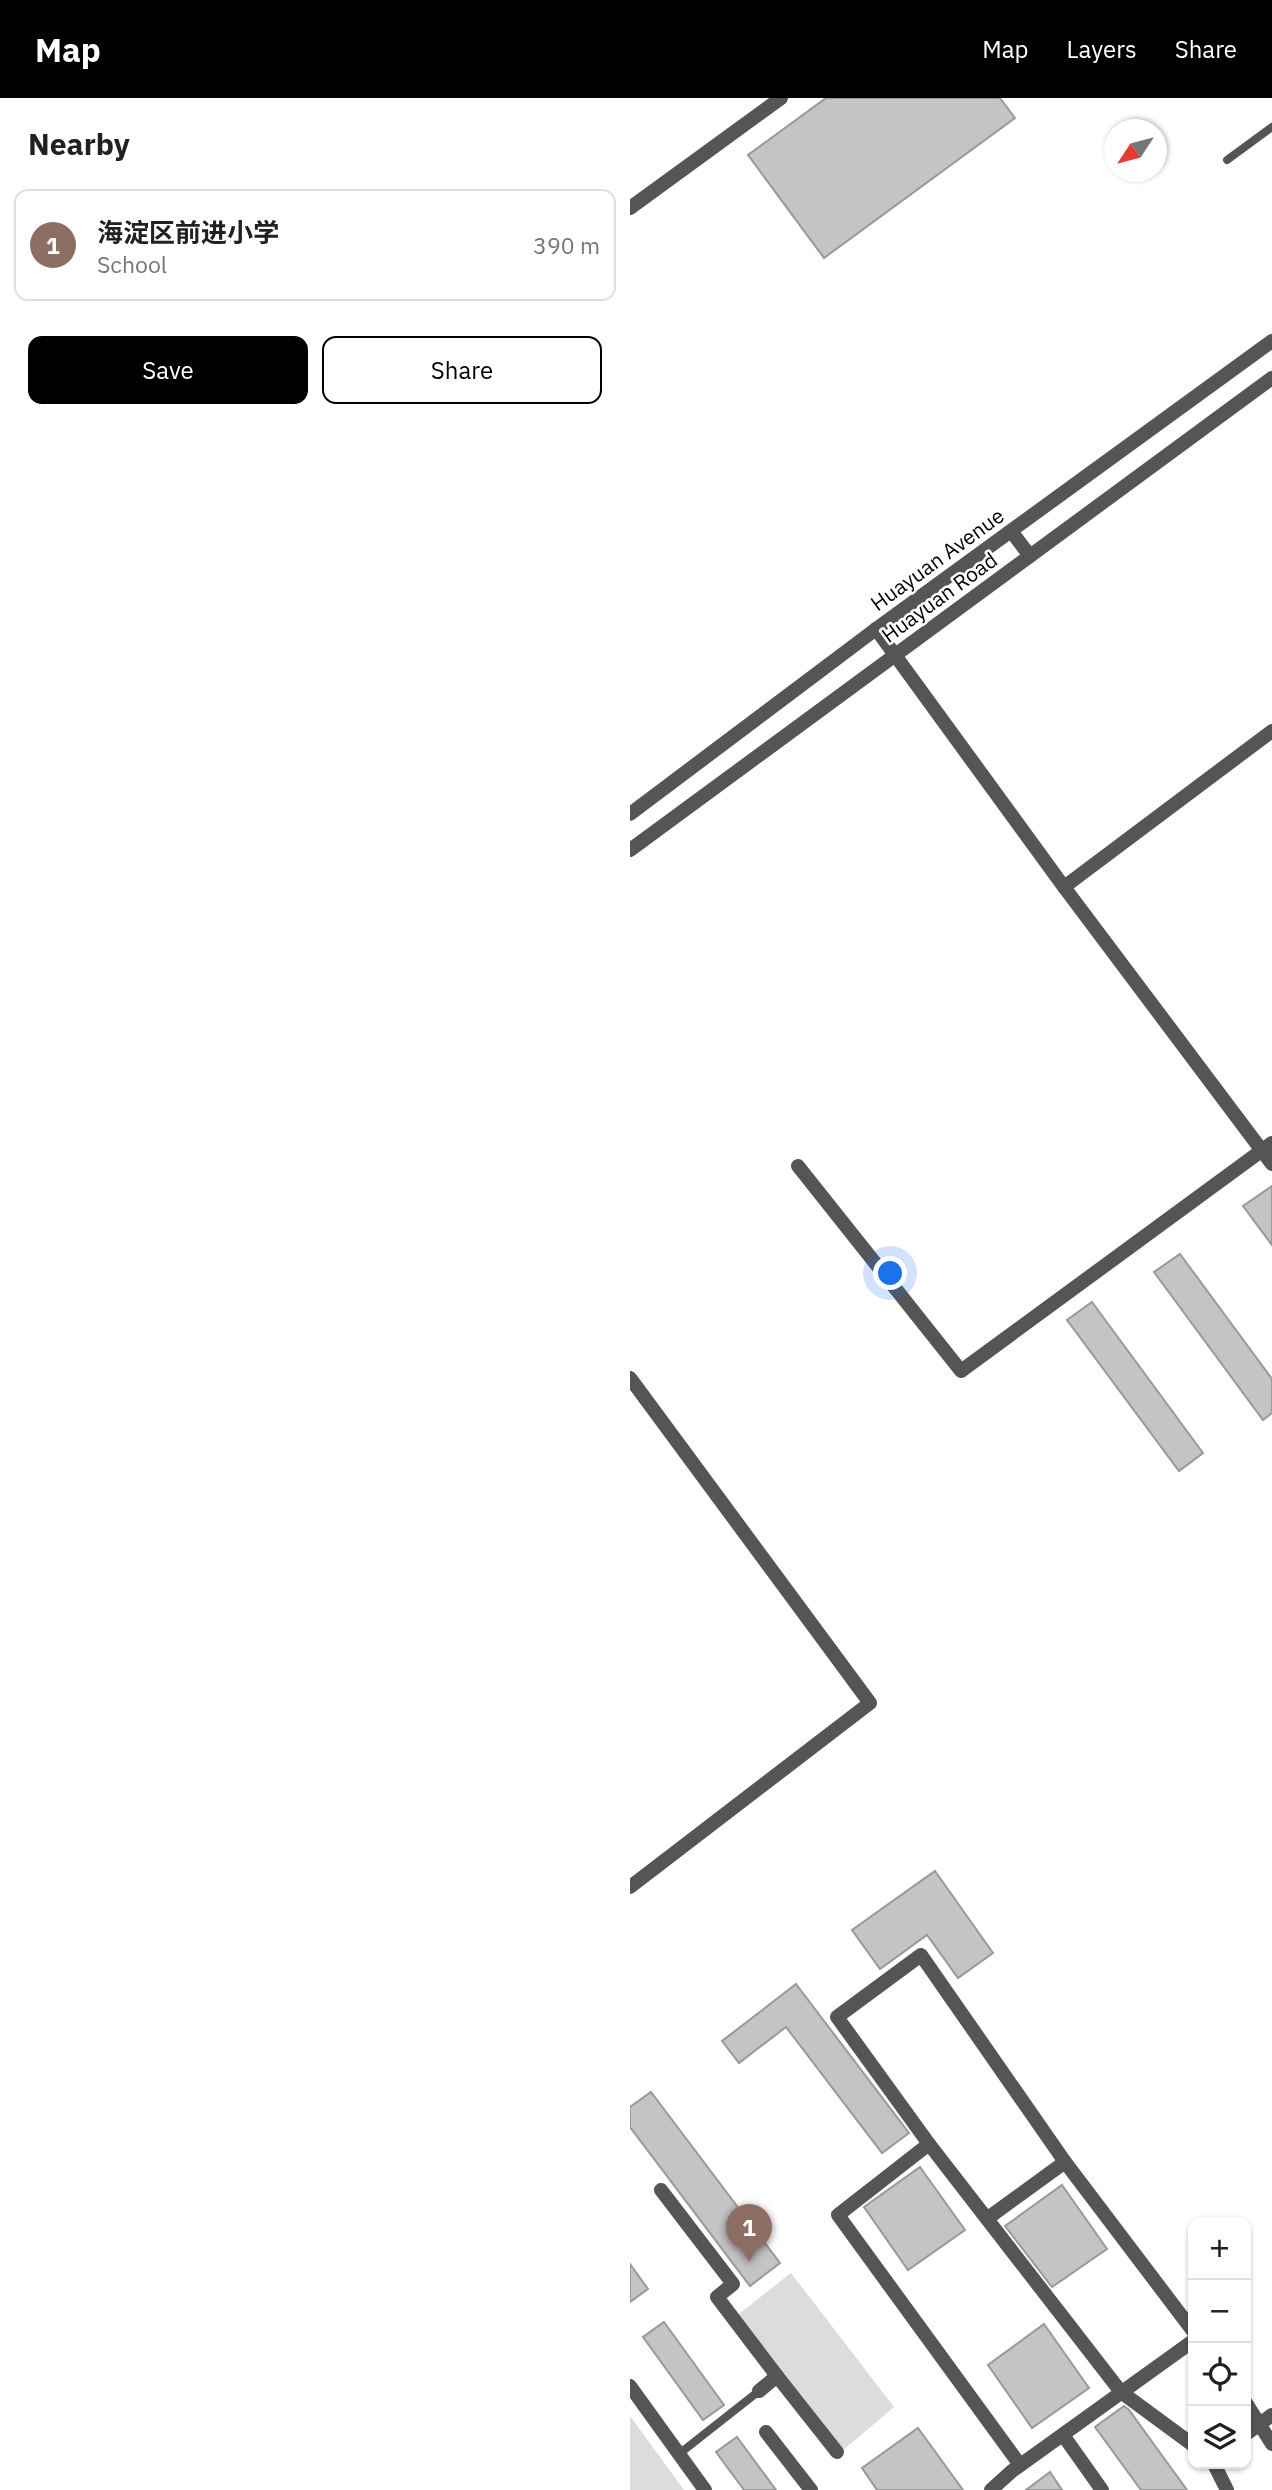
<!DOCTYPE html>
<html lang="en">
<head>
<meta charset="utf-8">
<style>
	:root { --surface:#fff; --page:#f6f6f6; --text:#202124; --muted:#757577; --line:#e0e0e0; --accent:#000 }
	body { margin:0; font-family:"IBM Plex Sans","Noto Sans SC",sans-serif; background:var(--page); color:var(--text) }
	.controls { position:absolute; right:21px; bottom:21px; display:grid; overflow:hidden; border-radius:14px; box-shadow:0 2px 5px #0004 }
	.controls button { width:63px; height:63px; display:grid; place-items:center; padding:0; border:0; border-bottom:2px solid var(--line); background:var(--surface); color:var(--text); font:35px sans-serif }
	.compass { position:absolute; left:474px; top:21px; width:63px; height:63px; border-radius:50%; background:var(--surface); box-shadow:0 2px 5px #0004; rotate:234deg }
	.you { position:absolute; left:261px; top:1176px; width:24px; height:24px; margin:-18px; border:5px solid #fff; border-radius:50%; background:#1a73e8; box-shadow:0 0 0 10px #1a73e833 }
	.badge { display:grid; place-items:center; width:46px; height:46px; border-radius:50%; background:var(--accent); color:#fff; font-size:23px; font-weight:700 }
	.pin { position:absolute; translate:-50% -58px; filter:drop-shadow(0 2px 4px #0008) }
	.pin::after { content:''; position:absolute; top:37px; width:24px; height:21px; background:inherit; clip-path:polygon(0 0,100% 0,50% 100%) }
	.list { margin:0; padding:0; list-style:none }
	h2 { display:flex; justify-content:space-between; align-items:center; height:91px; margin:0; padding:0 28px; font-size:30px }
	h2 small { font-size:23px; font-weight:400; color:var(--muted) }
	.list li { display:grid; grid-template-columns:46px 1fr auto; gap:21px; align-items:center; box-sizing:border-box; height:112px; margin:0 14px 14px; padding:0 14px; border:2px solid var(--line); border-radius:14px }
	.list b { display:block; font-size:26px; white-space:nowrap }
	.list p { margin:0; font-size:23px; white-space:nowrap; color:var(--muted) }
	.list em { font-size:23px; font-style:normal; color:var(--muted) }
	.actions { display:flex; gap:14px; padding:21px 28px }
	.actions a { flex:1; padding:16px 0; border:2px solid var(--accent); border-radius:14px; text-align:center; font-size:24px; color:var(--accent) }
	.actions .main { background:var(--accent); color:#fff }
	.icon { flex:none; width:38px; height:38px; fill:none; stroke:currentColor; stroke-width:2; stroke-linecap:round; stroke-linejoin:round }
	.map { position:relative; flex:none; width:642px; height:2392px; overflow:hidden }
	header { display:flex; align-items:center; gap:42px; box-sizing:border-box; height:98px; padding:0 35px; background:var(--accent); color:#fff }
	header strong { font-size:33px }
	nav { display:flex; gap:38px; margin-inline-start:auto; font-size:24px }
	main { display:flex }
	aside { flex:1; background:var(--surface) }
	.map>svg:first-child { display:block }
	.green { fill:#dcdcdc }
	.building { fill:#c4c4c4; stroke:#999; stroke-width:2 }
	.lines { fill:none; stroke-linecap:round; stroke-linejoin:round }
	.service { stroke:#555; stroke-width:8 }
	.minor { stroke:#555; stroke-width:14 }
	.tertiary { stroke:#555; stroke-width:14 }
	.labels { text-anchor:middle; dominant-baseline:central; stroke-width:5; stroke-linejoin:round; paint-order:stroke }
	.street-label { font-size:21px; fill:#000; stroke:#fff }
</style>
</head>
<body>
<header>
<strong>Map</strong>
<nav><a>Map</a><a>Layers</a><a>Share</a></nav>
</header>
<main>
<aside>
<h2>Nearby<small></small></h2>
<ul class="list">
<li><span class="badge" style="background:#8d6e63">1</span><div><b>海淀区前进小学</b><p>School</p></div><em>390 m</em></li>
</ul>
<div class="actions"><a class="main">Save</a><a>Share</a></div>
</aside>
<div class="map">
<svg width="642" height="2392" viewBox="0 0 642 2392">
	<rect width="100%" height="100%" fill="#fff"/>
	<g class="green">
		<polygon points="161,2175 264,2309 212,2353 105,2219"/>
		<polygon points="0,2318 54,2392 0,2392"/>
	</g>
	<g class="building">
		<polygon points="196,0 370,0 385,20 194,160 118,57"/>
		<polygon points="642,1088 642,1147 613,1108"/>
		<polygon points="550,1156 642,1281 642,1315 633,1322 524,1174"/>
		<polygon points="462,1204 573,1355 549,1373 437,1222"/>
		<polygon points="305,1773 363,1855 328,1880 297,1837 250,1871 222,1832"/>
		<polygon points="166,1886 279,2035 252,2055 156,1929 109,1965 92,1943"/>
		<polygon points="21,1994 150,2165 120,2188 0,2029 0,2009"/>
		<polygon points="290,2069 335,2132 278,2172 234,2109"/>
		<polygon points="432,2087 477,2151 422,2189 375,2128"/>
		<polygon points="0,2166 18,2191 0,2204"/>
		<polygon points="34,2224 94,2307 73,2322 13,2239"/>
		<polygon points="414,2226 459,2290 402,2330 358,2267"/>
		<polygon points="494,2308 499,2312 557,2392 511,2392 465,2329"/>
		<polygon points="288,2330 333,2392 247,2392 232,2370"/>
		<polygon points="107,2339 146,2392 114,2392 86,2354"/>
		<polygon points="420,2374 432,2392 396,2392"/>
	</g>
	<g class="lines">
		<g class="service">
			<polyline points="597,62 642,29"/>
			<polyline points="49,2356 129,2293"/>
		</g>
		<g class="minor">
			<polyline points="0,110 151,0"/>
			<polyline points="246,531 434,789 642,1066"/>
			<polyline points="434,789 642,633"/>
			<polyline points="168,1068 331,1273 642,1045"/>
			<polyline points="0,1280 240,1605 0,1789"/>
			<polyline points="299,2046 207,1919 291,1857 435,2064"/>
			<polyline points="31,2092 103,2186 87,2199 147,2278"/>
			<polyline points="358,2120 435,2064 563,2233"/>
			<polyline points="0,2288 75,2392"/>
			<polyline points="129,2293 147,2278 207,2354"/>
			<polyline points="616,2305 642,2346"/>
			<polyline points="136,2334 181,2392"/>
			<polyline points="616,2336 642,2317"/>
			<polyline points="433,2337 472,2392"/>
			<polyline points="584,2366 597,2392"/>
			<polyline points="390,2367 208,2117 299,2046 491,2294 563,2347"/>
			<polyline points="361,2392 382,2373 563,2243"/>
		</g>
		<g class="tertiary">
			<polyline points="381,433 400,458"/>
			<polyline points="0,716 246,531 642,243"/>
			<polyline points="0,752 642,280"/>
		</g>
	</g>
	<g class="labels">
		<g class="street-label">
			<text transform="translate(307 461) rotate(-36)">Huayuan Avenue</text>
			<text transform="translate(309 499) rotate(-36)">Huayuan Road</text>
		</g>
	</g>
</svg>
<div class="controls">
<button>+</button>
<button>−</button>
<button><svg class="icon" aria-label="locate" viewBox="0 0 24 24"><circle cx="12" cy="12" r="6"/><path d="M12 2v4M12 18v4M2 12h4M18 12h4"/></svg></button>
<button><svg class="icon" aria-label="layers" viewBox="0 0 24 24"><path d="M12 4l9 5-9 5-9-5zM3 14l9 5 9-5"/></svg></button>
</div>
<svg class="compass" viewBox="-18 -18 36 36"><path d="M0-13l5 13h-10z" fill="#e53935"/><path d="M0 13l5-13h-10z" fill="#757577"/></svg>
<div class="you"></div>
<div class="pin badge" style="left:119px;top:2164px;background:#8d6e63">1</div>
</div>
</main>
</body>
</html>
